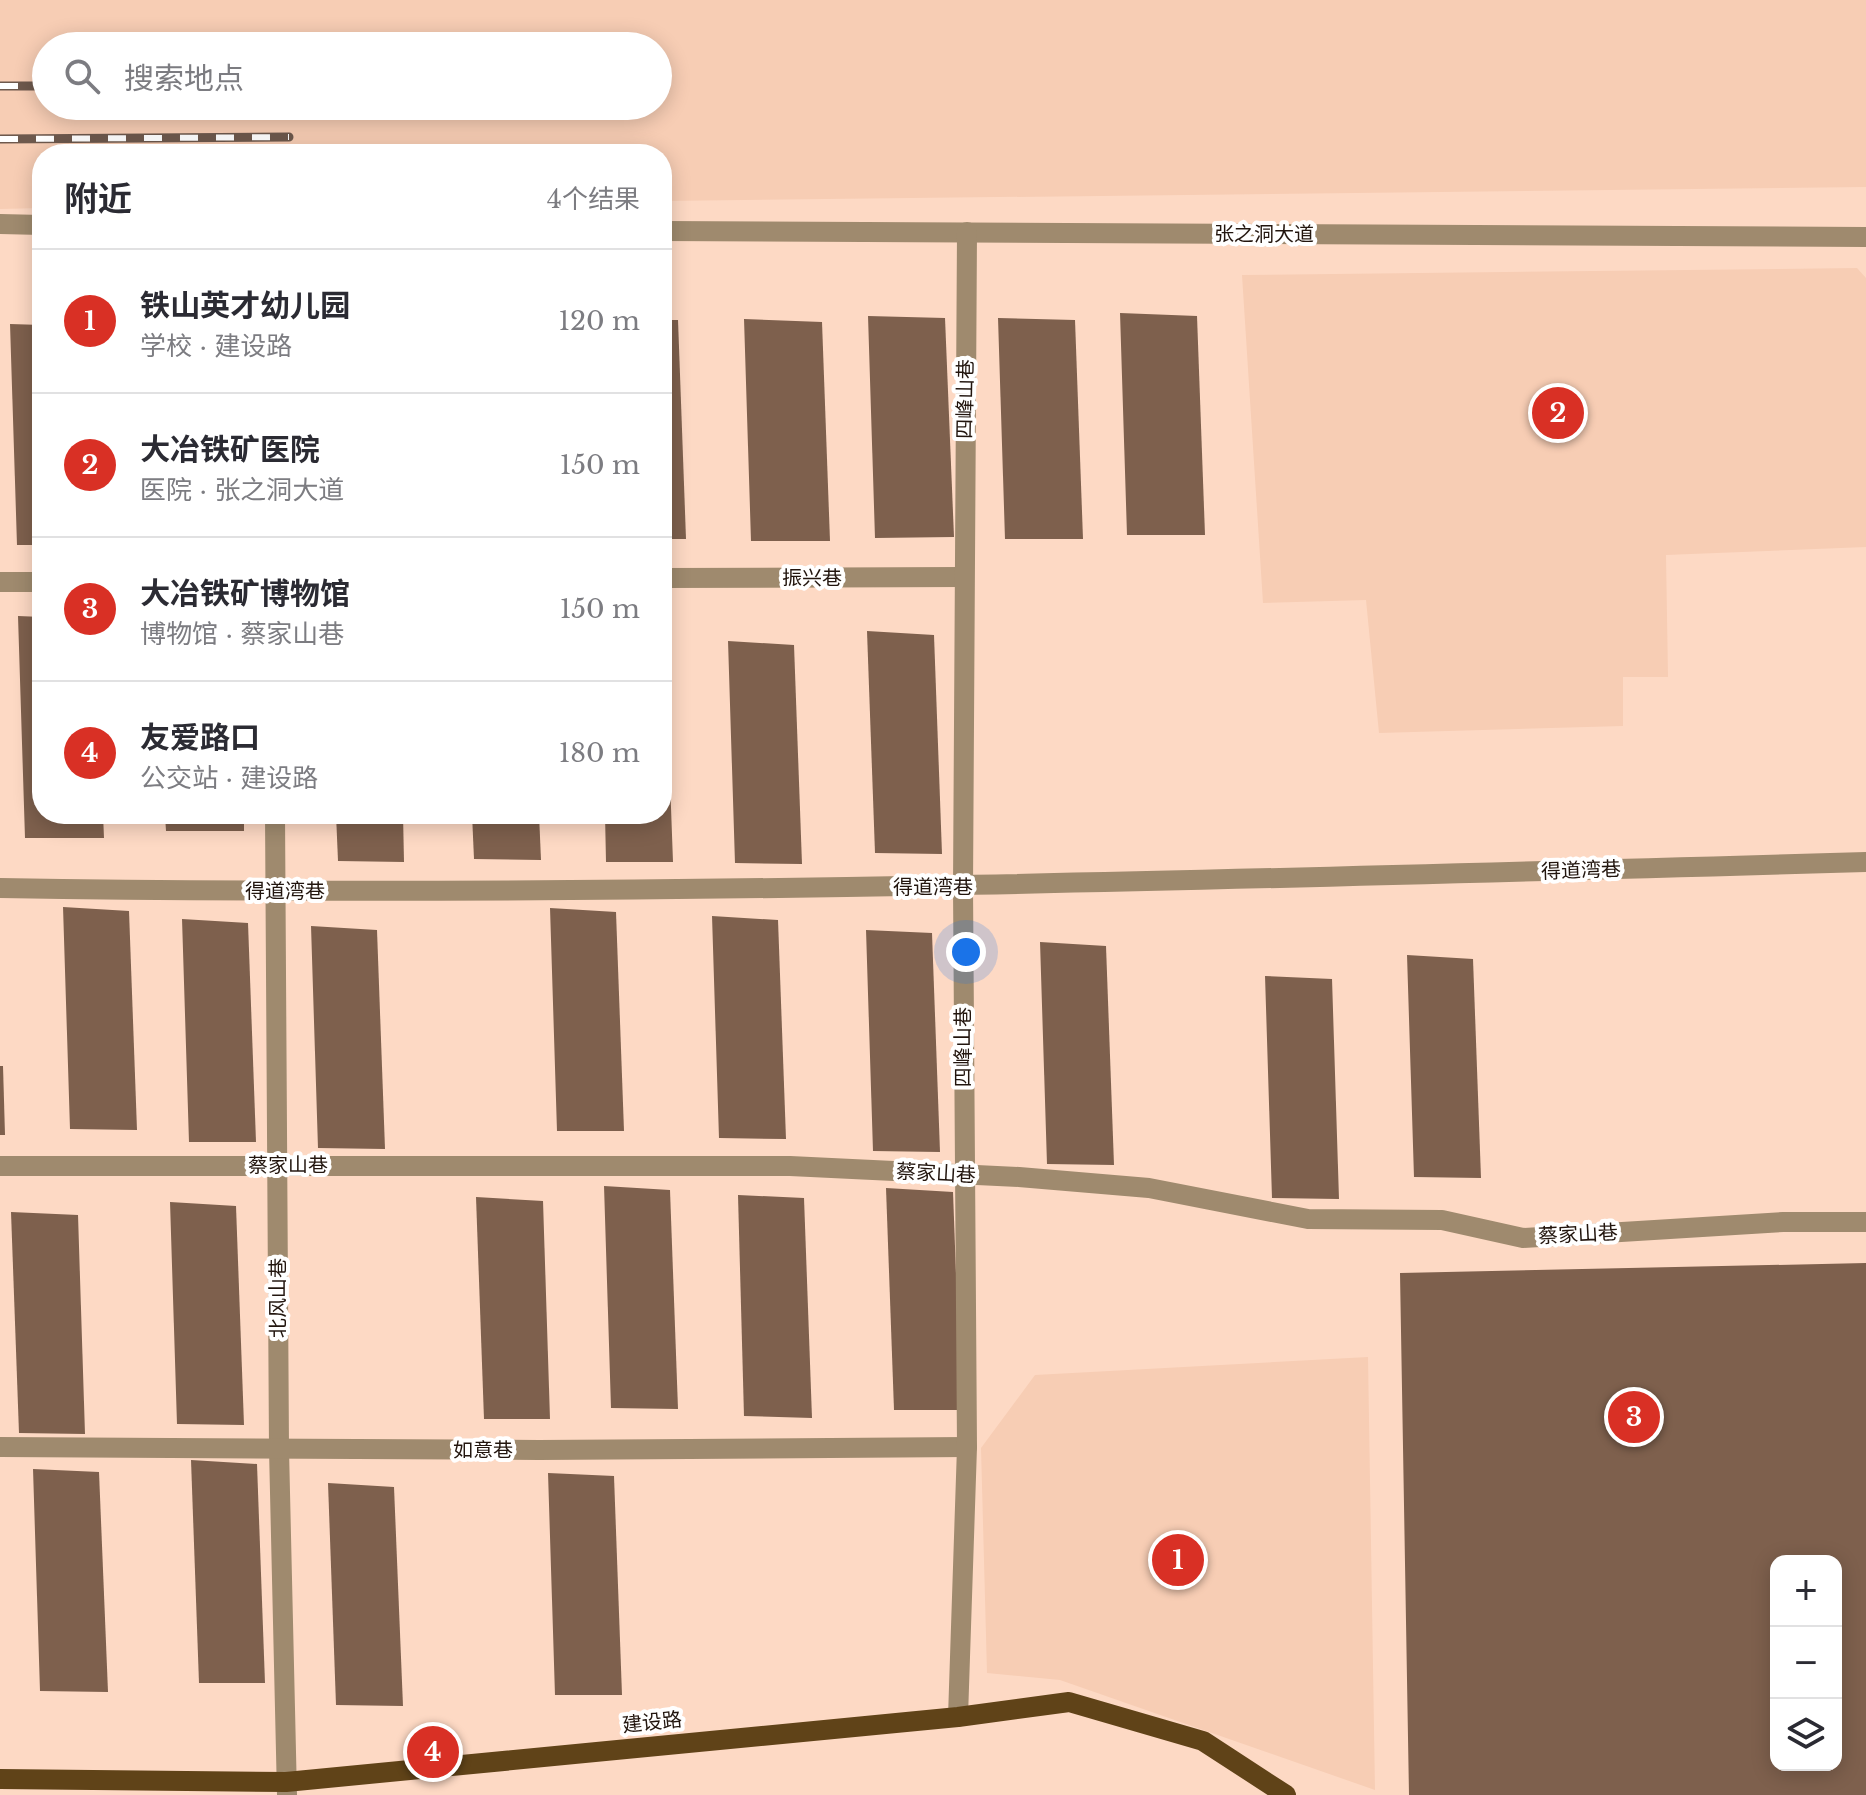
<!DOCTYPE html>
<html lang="zh">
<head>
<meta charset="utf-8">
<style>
	:root { --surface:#fff; --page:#f7f7f7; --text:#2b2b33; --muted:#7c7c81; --line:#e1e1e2; --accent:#d93025 }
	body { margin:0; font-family:"Libre Baskerville","Noto Sans SC",serif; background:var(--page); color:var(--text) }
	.controls { position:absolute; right:24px; bottom:24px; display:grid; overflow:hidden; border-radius:16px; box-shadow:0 4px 20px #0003 }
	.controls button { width:72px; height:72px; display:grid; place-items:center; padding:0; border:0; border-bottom:2px solid var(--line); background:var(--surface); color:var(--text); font:40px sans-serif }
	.you { position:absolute; left:966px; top:952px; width:28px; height:28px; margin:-20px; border:6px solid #fff; border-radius:50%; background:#1a73e8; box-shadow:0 0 0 12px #1a73e833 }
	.badge { display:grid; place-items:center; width:52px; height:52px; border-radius:50%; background:var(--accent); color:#fff; font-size:26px; font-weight:700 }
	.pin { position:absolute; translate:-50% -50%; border:4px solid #fff; box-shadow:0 2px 8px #0006 }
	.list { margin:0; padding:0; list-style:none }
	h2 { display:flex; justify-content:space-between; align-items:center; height:104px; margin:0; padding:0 32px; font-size:34px }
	h2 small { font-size:26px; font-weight:400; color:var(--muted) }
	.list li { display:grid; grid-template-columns:52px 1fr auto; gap:24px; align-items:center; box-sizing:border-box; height:144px; padding:0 32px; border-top:2px solid var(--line) }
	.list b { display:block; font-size:30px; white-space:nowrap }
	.list p { margin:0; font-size:26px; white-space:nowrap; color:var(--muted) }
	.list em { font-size:26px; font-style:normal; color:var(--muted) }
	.icon { flex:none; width:44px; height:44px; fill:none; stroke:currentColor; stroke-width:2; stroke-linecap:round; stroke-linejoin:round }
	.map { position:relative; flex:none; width:1866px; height:1795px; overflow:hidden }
	.search { position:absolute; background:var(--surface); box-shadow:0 4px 20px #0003; left:32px; top:32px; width:640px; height:88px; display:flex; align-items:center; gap:20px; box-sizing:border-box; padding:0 28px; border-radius:44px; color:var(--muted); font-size:30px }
	.panel { position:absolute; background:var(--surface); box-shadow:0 4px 20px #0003; left:32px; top:144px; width:640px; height:680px; border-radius:32px }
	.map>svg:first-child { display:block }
	.built { fill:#f7cdb4; fill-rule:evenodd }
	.building { fill:#7e604d; fill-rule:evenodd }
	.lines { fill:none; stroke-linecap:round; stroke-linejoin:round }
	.minor { stroke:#9f8a6e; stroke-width:20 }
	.major { stroke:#604318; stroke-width:20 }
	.rail-casing { stroke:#6e594d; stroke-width:9 }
	.rail { stroke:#fff; stroke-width:6; stroke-dasharray:18; stroke-linecap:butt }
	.labels { text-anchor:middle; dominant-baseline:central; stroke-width:8; stroke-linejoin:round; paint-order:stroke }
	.street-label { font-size:20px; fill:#22150e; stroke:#fff }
</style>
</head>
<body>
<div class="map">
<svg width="1866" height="1795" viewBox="0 0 1866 1795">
	<rect width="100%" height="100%" fill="#fdd9c4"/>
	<g class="built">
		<path d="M0,0H1866V187L662,201V154H42V208L0,209ZM46,46H658V106H46Z"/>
		<polygon points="1857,268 1866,278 1866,547 1666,555 1668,677 1623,677 1623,726 1379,733 1366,600 1263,603 1242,275"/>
		<polygon points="1368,1357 1375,1790 1060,1680 987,1673 981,1448 1035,1375"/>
	</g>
	<g class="building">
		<polygon points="1120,313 1197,316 1205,535 1127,535"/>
		<polygon points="868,316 945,318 954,537 875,538"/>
		<polygon points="998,318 1075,320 1083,539 1005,539"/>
		<polygon points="744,319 822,322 830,541 751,541"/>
		<polygon points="662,320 678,320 686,539 662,539"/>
		<polygon points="10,324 42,325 42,545 17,545"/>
		<polygon points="18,616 42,617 42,814 103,814 104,838 25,838"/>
		<polygon points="867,631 934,635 942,854 875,853"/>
		<polygon points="728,641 794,645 802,864 735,863"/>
		<polygon points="662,644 665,644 673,862 606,862 605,814 662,814"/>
		<polygon points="165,814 244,814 244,831 166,831"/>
		<polygon points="336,814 403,814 404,862 338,861"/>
		<polygon points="472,814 539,814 541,860 474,859"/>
		<polygon points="63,907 129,911 137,1130 70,1129"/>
		<polygon points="550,908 616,912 624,1131 557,1131"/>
		<polygon points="712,916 778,920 786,1139 719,1138"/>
		<polygon points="182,919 248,923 256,1142 189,1142"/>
		<polygon points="311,926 377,930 385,1149 318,1148"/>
		<polygon points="866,930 932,933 940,1152 873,1151"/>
		<polygon points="1040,942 1106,946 1114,1165 1047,1164"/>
		<polygon points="1407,955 1473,959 1481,1178 1414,1177"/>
		<polygon points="1265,976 1332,979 1339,1199 1272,1198"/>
		<polygon points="0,1066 3,1066 5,1135 0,1135"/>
		<polygon points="604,1186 670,1190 678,1409 611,1408"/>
		<polygon points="886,1188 953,1192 961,1410 894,1410"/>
		<polygon points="738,1195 804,1198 812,1418 744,1416"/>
		<polygon points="476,1197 543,1201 550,1419 484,1419"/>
		<polygon points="170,1202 236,1206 244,1425 177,1424"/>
		<polygon points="11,1212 78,1215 85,1434 19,1433"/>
		<path d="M1866,1263V1795H1409L1400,1273ZM1776,1561H1836V1765H1776Z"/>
		<polygon points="191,1460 257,1464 265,1683 199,1683"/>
		<polygon points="33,1469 99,1472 108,1692 40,1691"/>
		<polygon points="548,1473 614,1476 622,1695 555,1695"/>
		<polygon points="328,1483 394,1487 403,1706 336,1705"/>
	</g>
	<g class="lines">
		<g class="minor">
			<polyline points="0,224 42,225"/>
			<polyline points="662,231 1866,237"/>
			<polyline points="662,578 963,577"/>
			<polyline points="0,582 42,582"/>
			<polyline points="275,814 279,1449 287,1795"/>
			<path d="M0,888C622,898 1244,880 1866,862"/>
			<polyline points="0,1166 790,1166 1019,1177 1149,1188 1308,1219 1442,1220 1523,1238 1783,1222 1866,1222"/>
			<polyline points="0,1447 539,1450 967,1447"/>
			<polyline points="958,1717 967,1447 963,887 967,232"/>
		</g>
		<polyline class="major" points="0,1779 286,1782 958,1717 1069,1702 1203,1741 1286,1795"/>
		<defs>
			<g id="rail">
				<polyline points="0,86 46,86"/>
				<polyline points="0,139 289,137"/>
			</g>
		</defs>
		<use href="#rail" class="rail-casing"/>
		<use href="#rail" class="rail"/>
	</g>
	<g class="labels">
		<g class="street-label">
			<text x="1264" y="234">张之洞大道</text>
			<text transform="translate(965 399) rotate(-89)">四峰山巷</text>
			<text x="812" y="578">振兴巷</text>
			<text transform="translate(1581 870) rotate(-2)">得道湾巷</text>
			<text x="933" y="887">得道湾巷</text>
			<text x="285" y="891">得道湾巷</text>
			<text transform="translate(963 1047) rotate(-90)">四峰山巷</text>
			<text x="288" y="1165">蔡家山巷</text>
			<text transform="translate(936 1173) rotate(3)">蔡家山巷</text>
			<text transform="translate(1578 1234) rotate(-3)">蔡家山巷</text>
			<text transform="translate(278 1298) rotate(-90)">北风山巷</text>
			<text x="483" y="1450">如意巷</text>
			<text transform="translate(652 1722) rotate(-6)">建设路</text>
		</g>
	</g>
</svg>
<div class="controls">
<button>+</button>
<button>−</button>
<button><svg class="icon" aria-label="layers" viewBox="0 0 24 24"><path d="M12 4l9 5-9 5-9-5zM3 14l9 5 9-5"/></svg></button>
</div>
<div class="you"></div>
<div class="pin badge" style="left:1178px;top:1560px">1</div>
<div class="pin badge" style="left:1558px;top:413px">2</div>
<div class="pin badge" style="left:1634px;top:1417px">3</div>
<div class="pin badge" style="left:433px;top:1752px">4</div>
<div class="search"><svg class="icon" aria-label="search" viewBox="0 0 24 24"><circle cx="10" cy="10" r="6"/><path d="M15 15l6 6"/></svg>搜索地点</div>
<section class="panel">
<h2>附近<small>4个结果</small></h2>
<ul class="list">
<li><span class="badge">1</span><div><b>铁山英才幼儿园</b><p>学校 · 建设路</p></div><em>120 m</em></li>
<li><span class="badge">2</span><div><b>大冶铁矿医院</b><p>医院 · 张之洞大道</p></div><em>150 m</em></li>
<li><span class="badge">3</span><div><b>大冶铁矿博物馆</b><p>博物馆 · 蔡家山巷</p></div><em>150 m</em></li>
<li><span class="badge">4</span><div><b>友爱路口</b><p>公交站 · 建设路</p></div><em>180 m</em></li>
</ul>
</section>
</div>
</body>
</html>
